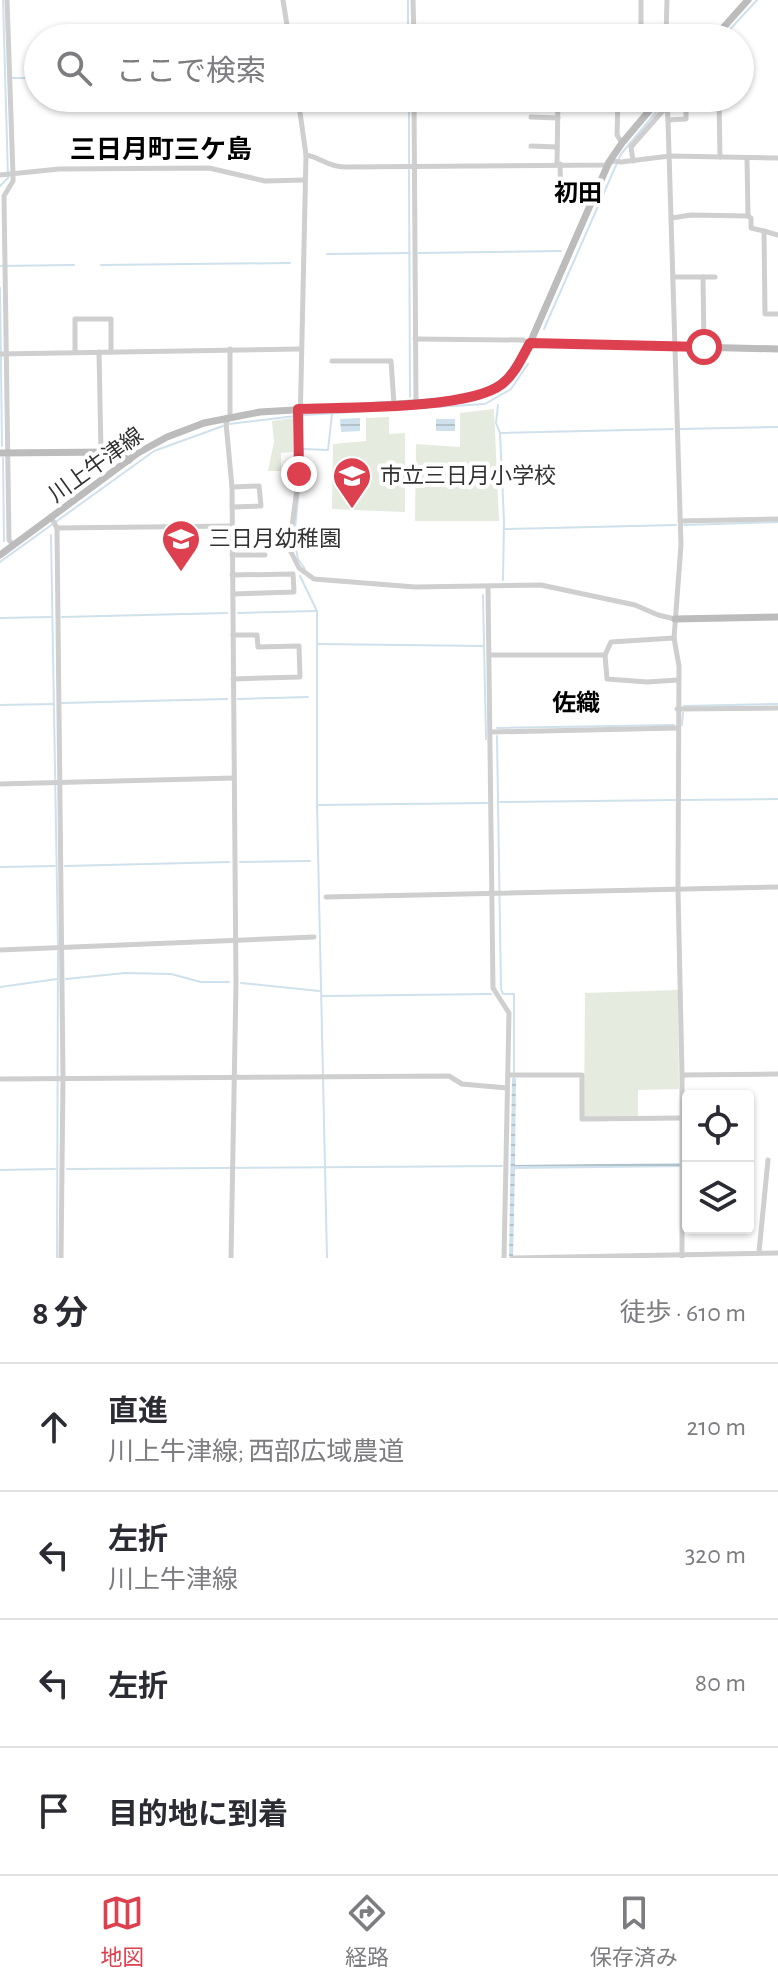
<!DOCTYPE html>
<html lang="ja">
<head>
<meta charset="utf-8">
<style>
	:root { --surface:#fff; --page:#f2f2f3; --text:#2b2b33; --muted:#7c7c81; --line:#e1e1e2; --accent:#dd404f }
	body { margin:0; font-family:"Alegreya Sans","Noto Sans JP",sans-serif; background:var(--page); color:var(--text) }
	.controls { position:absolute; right:24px; bottom:24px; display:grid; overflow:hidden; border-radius:8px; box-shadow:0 2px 6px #0004 }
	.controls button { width:72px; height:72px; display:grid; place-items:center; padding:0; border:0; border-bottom:2px solid var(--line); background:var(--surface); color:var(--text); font:40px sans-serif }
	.stop { position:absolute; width:24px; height:24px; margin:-18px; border:6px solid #dd404f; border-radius:50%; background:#fff }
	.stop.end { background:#dd404f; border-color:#fff; box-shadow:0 2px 8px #0008 }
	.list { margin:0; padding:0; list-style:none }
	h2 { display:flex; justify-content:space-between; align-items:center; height:104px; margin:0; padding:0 32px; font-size:34px }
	h2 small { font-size:26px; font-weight:400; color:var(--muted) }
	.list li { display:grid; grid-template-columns:52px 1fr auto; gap:24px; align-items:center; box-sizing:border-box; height:128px; padding:0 32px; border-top:2px solid var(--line) }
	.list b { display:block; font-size:30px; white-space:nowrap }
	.list p { margin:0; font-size:26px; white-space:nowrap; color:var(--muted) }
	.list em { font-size:26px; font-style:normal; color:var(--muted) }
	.icon { flex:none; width:44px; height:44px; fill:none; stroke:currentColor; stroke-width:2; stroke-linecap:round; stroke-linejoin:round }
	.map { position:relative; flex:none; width:778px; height:1258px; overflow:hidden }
	.search { position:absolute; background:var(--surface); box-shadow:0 2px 6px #0004; left:24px; right:24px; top:24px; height:88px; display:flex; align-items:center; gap:20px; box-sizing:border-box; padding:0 28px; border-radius:44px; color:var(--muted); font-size:30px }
	.sheet { height:616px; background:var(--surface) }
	nav { display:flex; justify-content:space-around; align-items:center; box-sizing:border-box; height:112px; border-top:2px solid var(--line); background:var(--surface); font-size:22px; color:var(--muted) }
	nav a { display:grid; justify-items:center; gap:4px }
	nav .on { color:var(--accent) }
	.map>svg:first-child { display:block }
	.garden { fill:#e5ebde }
	.water { fill:url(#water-rules) }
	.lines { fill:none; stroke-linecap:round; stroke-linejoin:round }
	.stream { stroke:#cfe1ec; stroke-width:2 }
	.street { stroke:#cfcfcf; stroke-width:5 }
	.secondary { stroke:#bcbcbc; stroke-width:7 }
	.route { stroke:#dd404f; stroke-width:10 }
	.labels { text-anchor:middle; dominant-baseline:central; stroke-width:8; stroke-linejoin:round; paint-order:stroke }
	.street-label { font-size:22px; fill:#323232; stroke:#fff }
	.poi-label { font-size:22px; fill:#323232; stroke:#fff; text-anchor:start }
	.neighbourhood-label { font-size:24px; font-weight:bold; fill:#000; stroke:#fff }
	.quarter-label { font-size:26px; font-weight:bold; fill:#000; stroke:#fff }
</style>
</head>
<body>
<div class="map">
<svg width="778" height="1258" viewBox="0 0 778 1258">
	<defs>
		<pattern id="water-rules" width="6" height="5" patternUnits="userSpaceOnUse" patternTransform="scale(2)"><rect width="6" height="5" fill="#cfe1ec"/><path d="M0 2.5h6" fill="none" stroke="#b2c2cb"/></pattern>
	</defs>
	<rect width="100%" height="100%" fill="#fff"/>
	<g class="garden">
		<polygon points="494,409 499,521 415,521 416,444 460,447 460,413"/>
		<polygon points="389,417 389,434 405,433 405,512 332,509 333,444 366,441 366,418"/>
		<polygon points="293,418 293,452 281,453 281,471 268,471 274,442 272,421"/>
		<polygon points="678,990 679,1089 638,1090 638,1117 584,1117 585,993"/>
	</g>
	<g class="water">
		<polygon points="360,418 360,431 341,432 340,419"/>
		<rect x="436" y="419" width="19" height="12"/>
		<polygon points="512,1078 516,1078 515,1165 688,1163 688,1167 515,1169 513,1258 509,1258"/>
	</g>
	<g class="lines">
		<g class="stream">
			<polyline points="408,0 408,38"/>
			<polyline points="722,38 757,0"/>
			<polyline points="11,78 38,78"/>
			<polyline points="409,98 409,163"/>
			<polyline points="409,170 410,397"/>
			<polyline points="0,186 8,178 3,0"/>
			<polyline points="418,253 561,251"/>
			<polyline points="327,254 410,253"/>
			<polyline points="101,265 290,263"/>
			<polyline points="0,266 74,265"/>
			<polyline points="0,288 2,446"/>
			<polyline points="544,329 621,154 668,98"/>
			<polyline points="498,405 496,423 500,433 504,522 503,580"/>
			<polyline points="229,424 304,415 485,404 511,389 528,364"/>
			<polyline points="680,429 778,427"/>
			<polyline points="500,433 673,429"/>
			<polyline points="3,458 4,541"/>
			<polyline points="684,525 778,522"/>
			<polyline points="505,529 676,525"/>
			<polyline points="51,535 58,945"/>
			<polyline points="0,562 154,451 223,426"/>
			<polyline points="305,569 298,559 294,539 303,449 328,450 332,414"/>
			<polyline points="300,576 317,611 317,805 327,1258"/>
			<polyline points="483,595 486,739"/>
			<polyline points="238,613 316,611"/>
			<polyline points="62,617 227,613"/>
			<polyline points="0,618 51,617"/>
			<polyline points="318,644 484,646"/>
			<polyline points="238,699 308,697"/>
			<polyline points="62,703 227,699"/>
			<polyline points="0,705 54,704"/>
			<polyline points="684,706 778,704"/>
			<polyline points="682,725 683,713"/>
			<polyline points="497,728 674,725"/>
			<polyline points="497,736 501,989 503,994 514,994 514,1081"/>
			<polyline points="681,800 778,799"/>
			<polyline points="500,802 675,800"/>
			<polyline points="317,805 487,803"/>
			<polyline points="240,862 310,861"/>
			<polyline points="65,866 229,862"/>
			<polyline points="0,867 55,866"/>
			<polyline points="66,979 125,973 171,974 201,982 229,982"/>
			<polyline points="241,983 319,991"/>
			<polyline points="0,987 57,979"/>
			<polyline points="322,996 491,994"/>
			<polyline points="67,1169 502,1166"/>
			<polyline points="0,1170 55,1169"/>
			<polyline points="57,1258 58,951"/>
		</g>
		<g class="street">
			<polyline points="7,0 13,175 13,181 4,196 9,540 13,545"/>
			<polyline points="283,0 289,38"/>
			<polyline points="413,0 414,38"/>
			<polyline points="641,0 641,38"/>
			<polyline points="641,28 666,28"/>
			<polyline points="666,38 667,0"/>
			<polyline points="298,98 306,155"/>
			<polyline points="414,98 416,403"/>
			<polyline points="618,98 617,135 622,143"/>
			<polyline points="660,98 667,105 668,120 681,545 674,638 679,666 678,889 682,1075 682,1258"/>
			<polyline points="719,98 720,157"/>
			<polyline points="531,117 558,118"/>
			<polyline points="668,120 686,119 686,98"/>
			<polyline points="531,146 557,147"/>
			<polyline points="747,158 748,216 751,218 751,228 764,231 765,314 778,314"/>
			<polyline points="633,161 631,147 667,106"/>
			<polyline points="557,164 558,98"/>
			<polyline points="560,164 561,204"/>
			<polyline points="0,175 59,169 209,168 265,181 305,180"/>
			<polyline points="672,218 691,215 748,216"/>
			<polyline points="764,231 778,235"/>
			<polyline points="673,277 715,277"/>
			<polyline points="703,277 704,347"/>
			<polyline points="415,339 523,340 530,343"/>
			<polyline points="230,349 230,416 226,423 232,487 236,984 231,1258"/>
			<polyline points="75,352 75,319 111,319 111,352"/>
			<polyline points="99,352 101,452"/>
			<polyline points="0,354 299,349"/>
			<polyline points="332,361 391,361 394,404"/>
			<polyline points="232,507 261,506 259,486 232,487"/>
			<polyline points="52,519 57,528 63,1078 61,1258"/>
			<polyline points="680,521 778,519"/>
			<polyline points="57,528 231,526"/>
			<polyline points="232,535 290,541"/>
			<polyline points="232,555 265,555"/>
			<polyline points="232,575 293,574 294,592 233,594"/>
			<polyline points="488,587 493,988 509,1013 504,1258"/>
			<path d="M675,619L658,615L635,605L541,585L415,587L314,579L299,568L291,552L290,541L299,474L306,155C320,157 328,167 344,167L605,165L614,161L621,162L670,156L778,158"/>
			<polyline points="490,655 605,655 607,679 647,682 678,680"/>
			<polyline points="605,655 611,642 674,638"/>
			<polyline points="233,679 300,677 299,646 258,647 257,635 233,635"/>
			<polyline points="677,709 778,708"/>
			<polyline points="491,732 677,728"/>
			<polyline points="0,784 234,778"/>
			<polyline points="326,897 778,887"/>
			<polyline points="0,950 314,937"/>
			<polyline points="508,1075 582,1075 582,1119 682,1118"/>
			<polyline points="682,1075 778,1074"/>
			<polyline points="0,1079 449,1076 462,1084 507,1088"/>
			<polyline points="759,1252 768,1160"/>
			<polyline points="513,1258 778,1253"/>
		</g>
		<g class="secondary">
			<polyline points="714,38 748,0"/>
			<polyline points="530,343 778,349"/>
			<polyline points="0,453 111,452 129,460"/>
			<polyline points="0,555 138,453 167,437 204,423 260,412 463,400 480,396 503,384 517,365 530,343 609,162 622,143 660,98"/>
			<polyline points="675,619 778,617"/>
		</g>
	</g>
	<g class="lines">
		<path class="route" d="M299,474L298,409C343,407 469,410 502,384C515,374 522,357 530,343L704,347"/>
	</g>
	<defs>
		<symbol id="school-pin" viewBox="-11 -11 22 30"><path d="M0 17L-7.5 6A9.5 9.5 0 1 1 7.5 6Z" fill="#dd404f" stroke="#fff"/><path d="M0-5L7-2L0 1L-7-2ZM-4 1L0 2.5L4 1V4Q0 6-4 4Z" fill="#fff"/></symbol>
	</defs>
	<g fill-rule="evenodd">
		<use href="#school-pin" x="330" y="454" width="44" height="60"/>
		<use href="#school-pin" x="159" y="517" width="44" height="60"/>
	</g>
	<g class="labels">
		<g class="street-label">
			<text transform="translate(96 465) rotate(-36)">川上牛津線</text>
		</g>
		<g class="poi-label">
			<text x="380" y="476">市立三日月小学校</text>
			<text x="209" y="539">三日月幼稚園</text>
		</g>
		<g class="neighbourhood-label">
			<text x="578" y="194">初田</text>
			<text x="576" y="704">佐織</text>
		</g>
		<g class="quarter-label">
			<text x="161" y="150">三日月町三ケ島</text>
		</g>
	</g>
</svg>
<div class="controls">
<button><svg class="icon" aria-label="locate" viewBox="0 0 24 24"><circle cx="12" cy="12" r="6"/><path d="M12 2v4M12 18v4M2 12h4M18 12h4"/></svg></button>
<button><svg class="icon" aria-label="layers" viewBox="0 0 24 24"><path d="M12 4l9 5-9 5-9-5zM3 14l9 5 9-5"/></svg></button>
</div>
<div class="stop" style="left:704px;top:347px"></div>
<div class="stop end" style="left:299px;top:474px"></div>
<div class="search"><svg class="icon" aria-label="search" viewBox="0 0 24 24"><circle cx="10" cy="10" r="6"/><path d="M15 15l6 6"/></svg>ここで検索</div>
</div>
<section class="sheet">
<h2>8 分<small>徒歩 · 610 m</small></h2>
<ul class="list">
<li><svg class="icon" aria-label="ahead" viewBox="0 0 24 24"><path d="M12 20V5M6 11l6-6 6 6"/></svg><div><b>直進</b><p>川上牛津線; 西部広域農道</p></div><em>210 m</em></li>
<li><svg class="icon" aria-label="left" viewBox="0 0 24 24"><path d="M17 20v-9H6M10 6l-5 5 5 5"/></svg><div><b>左折</b><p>川上牛津線</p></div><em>320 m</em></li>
<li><svg class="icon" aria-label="left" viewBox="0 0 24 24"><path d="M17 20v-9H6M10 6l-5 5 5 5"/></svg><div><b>左折</b></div><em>80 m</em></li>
<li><svg class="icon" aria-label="arrive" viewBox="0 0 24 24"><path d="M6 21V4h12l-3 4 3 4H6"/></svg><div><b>目的地に到着</b></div></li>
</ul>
</section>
<nav>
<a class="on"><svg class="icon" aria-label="map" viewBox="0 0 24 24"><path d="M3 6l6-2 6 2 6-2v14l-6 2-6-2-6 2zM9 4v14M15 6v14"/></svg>地図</a>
<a><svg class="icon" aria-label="directions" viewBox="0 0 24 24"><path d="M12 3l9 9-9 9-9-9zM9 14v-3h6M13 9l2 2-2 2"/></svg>経路</a>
<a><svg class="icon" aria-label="saved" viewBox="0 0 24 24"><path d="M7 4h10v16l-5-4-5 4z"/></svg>保存済み</a>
</nav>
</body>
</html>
